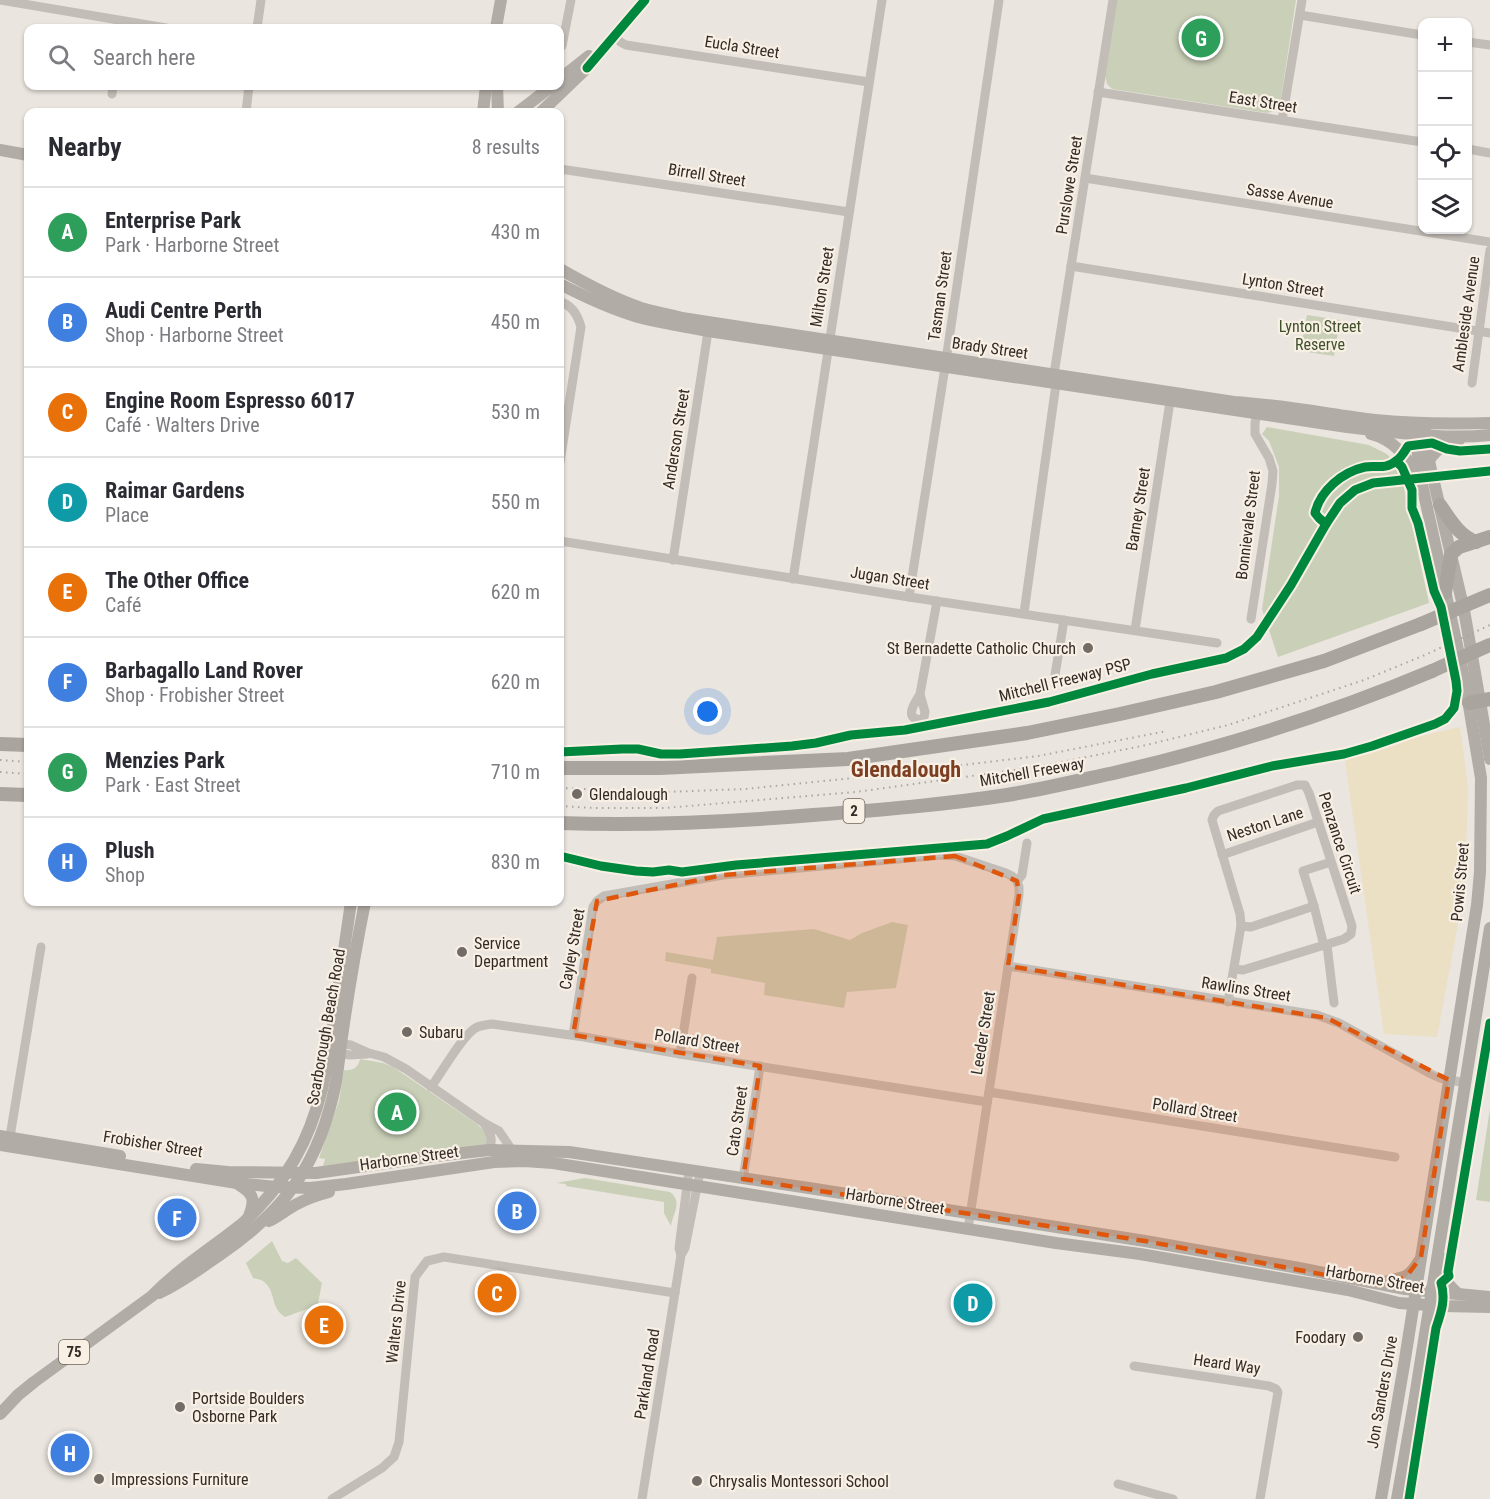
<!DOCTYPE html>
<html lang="en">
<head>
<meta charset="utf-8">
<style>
	:root { --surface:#fff; --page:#f7f7f7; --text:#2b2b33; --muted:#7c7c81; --line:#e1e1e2; --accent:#736c66 }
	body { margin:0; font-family:"Roboto Condensed",sans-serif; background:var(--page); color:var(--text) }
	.controls { position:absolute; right:18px; top:18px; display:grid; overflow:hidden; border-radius:12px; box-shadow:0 2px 4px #0004 }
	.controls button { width:54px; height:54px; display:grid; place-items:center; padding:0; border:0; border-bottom:2px solid var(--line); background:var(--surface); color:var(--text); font:30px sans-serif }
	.you { position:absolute; left:708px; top:712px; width:21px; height:21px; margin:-15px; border:4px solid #fff; border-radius:50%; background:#1a73e8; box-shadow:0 0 0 9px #1a73e833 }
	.badge { display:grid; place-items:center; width:39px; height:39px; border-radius:50%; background:var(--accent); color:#fff; font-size:20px; font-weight:700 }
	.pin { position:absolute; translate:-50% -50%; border:3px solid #fff; box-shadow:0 2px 6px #0006 }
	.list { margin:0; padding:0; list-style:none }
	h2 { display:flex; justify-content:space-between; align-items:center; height:78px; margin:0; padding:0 24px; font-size:26px }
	h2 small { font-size:20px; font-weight:400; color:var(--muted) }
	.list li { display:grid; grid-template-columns:39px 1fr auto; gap:18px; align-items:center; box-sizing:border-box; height:90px; padding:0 24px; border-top:2px solid var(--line) }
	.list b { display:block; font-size:22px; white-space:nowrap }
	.list p { margin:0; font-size:20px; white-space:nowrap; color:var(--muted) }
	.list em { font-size:20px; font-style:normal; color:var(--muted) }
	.icon { flex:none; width:33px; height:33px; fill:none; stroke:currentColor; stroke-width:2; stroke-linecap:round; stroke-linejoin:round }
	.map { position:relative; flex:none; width:1490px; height:1499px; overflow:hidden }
	.search { position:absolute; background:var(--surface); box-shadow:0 2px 4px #0004; left:24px; top:24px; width:540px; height:66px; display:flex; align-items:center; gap:15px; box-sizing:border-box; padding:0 21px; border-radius:12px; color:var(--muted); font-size:22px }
	.panel { position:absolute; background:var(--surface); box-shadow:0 2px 4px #0004; left:24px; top:108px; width:540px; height:798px; border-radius:12px }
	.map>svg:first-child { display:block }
	.green { fill:#cad0b8 }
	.sand { fill:#ebdfc4 }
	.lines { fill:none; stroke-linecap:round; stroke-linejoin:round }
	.minor { stroke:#c3bdb7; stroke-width:9 }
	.major { stroke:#b2aca6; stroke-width:12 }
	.highway { stroke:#a9a49d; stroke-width:14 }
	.rail { stroke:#aba6a1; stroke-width:2; stroke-dasharray:1.5 4.5; stroke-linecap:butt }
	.highway-bridge { stroke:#a9a49d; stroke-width:14 }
	.cycleway-casing { stroke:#f8f0e4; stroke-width:13 }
	.cycleway { stroke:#00873e; stroke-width:9 }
	.marked { fill:#df570d; fill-opacity:0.2; stroke:#df570d; stroke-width:4.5; stroke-dasharray:12 8; stroke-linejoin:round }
	.poi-dot { fill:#736c66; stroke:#f8f0e4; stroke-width:2 }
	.labels { text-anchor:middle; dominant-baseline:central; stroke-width:4.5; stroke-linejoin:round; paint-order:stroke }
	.shield { fill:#f8f0e4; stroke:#6e665f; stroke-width:1.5 }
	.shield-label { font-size:15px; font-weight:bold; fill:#332b26 }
	.street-label { font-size:16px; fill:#332b26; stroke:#f8f0e4 }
	.park-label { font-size:16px; fill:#40502b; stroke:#f8f0e4 }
	.poi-label { font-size:16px; fill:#332b26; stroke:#f8f0e4; text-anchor:start }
	.district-label { font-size:22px; font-weight:bold; fill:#7e3e22; stroke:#f8f0e4 }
</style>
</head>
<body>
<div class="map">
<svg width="1490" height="1499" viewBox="0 0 1490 1499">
	<rect width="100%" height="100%" fill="#eae5de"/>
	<g class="green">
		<polygon points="1117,0 1296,0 1280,104 1275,111 1267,113 1112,89 1107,84 1105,76"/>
		<polygon points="1307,315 1340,320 1334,356 1300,351"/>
		<polygon points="1267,427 1369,445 1387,454 1400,469 1429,603 1278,657 1262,609 1279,496 1279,467 1269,441 1262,434"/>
		<polygon points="892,922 908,925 896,988 847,992 844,1008 764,995 765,983 711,973 711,969 665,961 666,952 713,960 717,937 814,929 850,940 862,933"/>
		<path d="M360,1059L383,1063L393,1067L477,1124L487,1134V1144L484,1146L323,1166L325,1159L319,1158L339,1101L344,1070C353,1071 358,1068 360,1059Z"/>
		<polygon points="1490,1109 1490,1202 1476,1200"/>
		<path d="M585,1178L670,1192C683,1202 673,1213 671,1226L664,1213V1202L566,1186V1184L556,1183Z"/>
		<path d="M272,1241L282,1261L288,1263L296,1258L322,1283L316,1314L313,1310L307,1309L285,1317C269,1307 277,1291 263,1281C260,1279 257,1279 253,1278L246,1263Z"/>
	</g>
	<polygon class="sand" points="1460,727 1468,787 1465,886 1437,1037 1384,1034 1344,754"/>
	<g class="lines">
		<g class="minor">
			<polyline points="0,0 166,28"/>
			<polyline points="1300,15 1422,35"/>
			<polyline points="257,28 261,0"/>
			<polyline points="613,36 622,43 626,45 869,82"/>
			<polyline points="1468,42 1490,45"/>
			<polyline points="562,46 571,0"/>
			<polyline points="1098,92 1422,142"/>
			<polyline points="112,94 113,86"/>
			<polyline points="246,112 249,86"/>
			<polyline points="1282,120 1302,0"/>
			<polyline points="1468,149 1490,153"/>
			<polyline points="560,169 849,212"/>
			<polyline points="1085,178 1490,242"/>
			<polyline points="1071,266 1490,333"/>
			<path d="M560,302C573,305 578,316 581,327L560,462"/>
			<polyline points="1054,374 1113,0"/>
			<polyline points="1472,383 1490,250"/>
			<polyline points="560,541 909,597 1217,643"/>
			<polyline points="673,560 709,325"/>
			<polyline points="793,579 882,0"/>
			<polyline points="909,597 945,367 999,0"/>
			<polyline points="1024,613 1056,384"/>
			<polyline points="1251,619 1272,484 1273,471 1269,458 1255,434 1255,423 1258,409"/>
			<polyline points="1135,630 1171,395"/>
			<polyline points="1055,675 1064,620"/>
			<path d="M920,694C916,702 903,717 920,720L924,717L925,712L920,694L937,601"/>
			<polyline points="1222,855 1318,822"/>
			<polyline points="1241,926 1251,927 1314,906"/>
			<polyline points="1327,945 1334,1003"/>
			<polyline points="1324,946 1314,906 1303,871 1331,862"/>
			<polyline points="1008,966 1317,1015 1339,1023 1431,1074 1440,1078 1466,1083"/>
			<polyline points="1228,1002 1241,926 1240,914 1212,820 1214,815 1218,811 1297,785 1305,785 1309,793 1352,926 1351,934 1344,939 1243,970 1234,969"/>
			<polyline points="573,1035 593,907 597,901 604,896 723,875 942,855 955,856 1006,873 1012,876 1017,881"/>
			<polyline points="336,1043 351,1045 369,1053 384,1057 406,1069 484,1123 499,1131 512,1150"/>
			<polyline points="336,1053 350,1055 367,1054"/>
			<polyline points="680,1054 692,978"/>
			<path d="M431,1087C442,1072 461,1038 474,1029C479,1025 486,1025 492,1024L584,1037L680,1054L987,1102"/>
			<polyline points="989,1092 1395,1157"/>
			<path d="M484,1123C490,1134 494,1138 489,1150"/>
			<polyline points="9,1143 41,947"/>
			<polyline points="743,1179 760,1066"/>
			<polyline points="968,1229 1019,895 1019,887 1017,881 1022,875 1027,843"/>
			<polyline points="681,1255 679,1248 689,1170"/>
			<polyline points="1134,1366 1269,1386 1276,1389 1278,1392 1260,1499"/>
			<polyline points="1118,1484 1173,1499"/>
			<polyline points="332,1499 382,1468 394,1457 399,1442 415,1277 427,1261 444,1257 675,1293"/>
			<polyline points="642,1499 681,1255 685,1248 700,1172"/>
		</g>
		<g class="major">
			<polyline points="496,28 501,0"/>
			<polyline points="560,79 589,56"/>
			<polyline points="497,86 498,112"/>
			<polyline points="483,112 486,86"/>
			<polyline points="518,112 552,86"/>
			<polyline points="541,112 587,68 645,0"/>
			<polyline points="0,150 28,155"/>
			<path d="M560,269C586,284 612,298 641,308C654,312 669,314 682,318L1234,402C1282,405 1328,414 1375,420C1413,424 1452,424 1490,423"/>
			<path d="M560,284C585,297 611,309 638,317C661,323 685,327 708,331L1347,427C1394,432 1443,440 1490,435"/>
			<polyline points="1416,427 1416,435 1420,475"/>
			<polyline points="1425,427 1426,446 1432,475"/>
			<path d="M1371,434C1392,439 1409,457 1416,476"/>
			<path d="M1429,460C1438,448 1445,443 1459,440"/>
			<polyline points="1433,478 1464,610 1490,759"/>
			<polyline points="0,1136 120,1156"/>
			<polyline points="0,1145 237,1183 276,1187 310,1188 346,1184 494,1162 524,1161 553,1163 1056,1243 1140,1254 1348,1290 1399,1303 1442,1306 1490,1307"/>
			<polyline points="196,1169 228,1172 316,1173 436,1156 489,1150 569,1152 809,1188 1145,1241 1299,1268 1405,1289 1490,1297"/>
			<path d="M238,1184C253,1193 256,1199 249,1216"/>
			<path d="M269,1221C279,1216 286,1210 295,1205C306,1199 317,1195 329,1192"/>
			<path d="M1445,1259C1442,1278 1444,1281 1458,1294"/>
			<path d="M1382,1283C1389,1280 1401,1279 1406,1276C1411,1273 1416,1266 1419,1261"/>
			<path d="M159,1293C181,1283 201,1268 221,1254C287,1209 320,1162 336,1082C339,1062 341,1042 344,1023C350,982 357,942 365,902"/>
			<path d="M0,1414L18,1395L34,1382L152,1296C178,1269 209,1250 238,1227C245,1222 251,1215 258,1208C297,1167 316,1123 327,1067L351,902"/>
			<polyline points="1381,1499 1405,1359 1477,905 1480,872 1481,778 1465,682 1421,480"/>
			<polyline points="1397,1499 1414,1403 1490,928"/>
		</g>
		<g class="highway">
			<path d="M1440,505C1450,519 1458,535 1476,542"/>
			<polyline points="1445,593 1451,554 1459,547 1490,537"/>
			<polyline points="1466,605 1490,595"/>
			<polyline points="1476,651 1490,645"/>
			<polyline points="1469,703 1490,699"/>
			<polyline points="0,744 28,745"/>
			<polyline points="560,768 660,768 848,759 1027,733 1120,714 1216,692 1324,661 1421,624"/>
			<polyline points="0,794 28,795"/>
			<path d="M560,823C644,826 729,822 813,815C878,810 942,805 1007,795C1044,789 1081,780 1118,772C1225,747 1330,714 1432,671"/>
		</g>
		<g class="rail">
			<polyline points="0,760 28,762"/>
			<polyline points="0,772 28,774"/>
			<polyline points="560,788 664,792 745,789 863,777 1038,756 1167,731"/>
			<polyline points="560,806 594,808 665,808 856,792 1036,767 1142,746 1228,725 1364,680 1425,655 1490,625"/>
		</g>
		<g class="highway-bridge">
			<polyline points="1421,624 1466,605"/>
			<polyline points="1432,671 1476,651"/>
		</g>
		<defs>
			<g id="cycleway">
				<polyline points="587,68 645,0"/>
				<path d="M1326,524L1319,518L1315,513C1320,491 1342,472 1365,467C1376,465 1385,470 1396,461C1401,458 1405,451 1408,446L1432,443L1447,449L1460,451L1490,449"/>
				<polyline points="560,752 622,749 638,749 661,754 680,754 792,746 816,743 851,735 905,730 1049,702 1152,674 1226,658 1244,649 1257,637 1291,585 1326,524 1340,503 1355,490 1373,483 1490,471"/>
				<polyline points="560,856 601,866 636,871 653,872 669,870 682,872 736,865 987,844 1007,836 1043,819 1186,788 1272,766 1344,754 1372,746 1435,724 1445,719 1454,708 1457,691 1456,681 1441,607 1434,591 1418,523 1412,508 1412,490 1402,467 1396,461"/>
				<path d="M1409,1499L1436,1328C1441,1313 1446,1299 1441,1283L1449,1276L1448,1272L1490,1023"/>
			</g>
		</defs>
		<use href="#cycleway" class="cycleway-casing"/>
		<use href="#cycleway" class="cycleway"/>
	</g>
	<path class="marked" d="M955,856L1017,881L1019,895L1008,966L1327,1018L1449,1080L1421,1257L1406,1277L1379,1285L1145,1241L743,1179L760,1066L573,1035L597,901L723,875Z"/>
	<g class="poi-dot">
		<circle cx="1088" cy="648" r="6"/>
		<circle cx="577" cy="794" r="6"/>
		<circle cx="462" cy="952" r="6"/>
		<circle cx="407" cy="1032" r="6"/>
		<circle cx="1358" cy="1337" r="6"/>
		<circle cx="180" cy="1407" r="6"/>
		<circle cx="99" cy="1479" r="6"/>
		<circle cx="697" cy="1481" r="6"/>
	</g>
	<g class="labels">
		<g class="shield">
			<rect x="843.5" y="799" width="21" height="24" rx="4.5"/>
			<rect x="59" y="1340" width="30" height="24" rx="4.5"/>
		</g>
		<g class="shield-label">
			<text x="854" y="811">2</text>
			<text x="74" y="1352">75</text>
		</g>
		<g class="street-label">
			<text transform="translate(742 47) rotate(9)">Eucla Street</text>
			<text transform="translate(1263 102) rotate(9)">East Street</text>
			<text transform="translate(707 175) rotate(9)">Birrell Street</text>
			<text transform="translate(1069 185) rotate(-81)">Purslowe Street</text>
			<text transform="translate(1290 196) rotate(9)">Sasse Avenue</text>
			<text transform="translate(1283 285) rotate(9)">Lynton Street</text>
			<text transform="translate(822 287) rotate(-81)">Milton Street</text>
			<text transform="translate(940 296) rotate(-82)">Tasman Street</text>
			<text transform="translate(1466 314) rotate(-82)">Ambleside Avenue</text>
			<text transform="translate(990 348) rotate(8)">Brady Street</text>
			<text transform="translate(676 439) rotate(-81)">Anderson Street</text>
			<text transform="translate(1138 509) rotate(-81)">Barney Street</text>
			<text transform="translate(1248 525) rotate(-83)">Bonnievale Street</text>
			<text transform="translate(890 578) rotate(9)">Jugan Street</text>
			<text transform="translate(1065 680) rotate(-14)">Mitchell Freeway PSP</text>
			<text transform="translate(1032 772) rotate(-10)">Mitchell Freeway</text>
			<text transform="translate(1265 824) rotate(-18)">Neston Lane</text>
			<text transform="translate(1340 843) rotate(72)">Penzance Circuit</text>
			<text transform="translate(1460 882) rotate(-85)">Powis Street</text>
			<text transform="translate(572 949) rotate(-80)">Cayley Street</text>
			<text transform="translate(1246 989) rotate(9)">Rawlins Street</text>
			<text transform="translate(326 1027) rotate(-80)">Scarborough Beach Road</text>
			<text transform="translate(983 1033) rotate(-81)">Leeder Street</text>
			<text transform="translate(697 1041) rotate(9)">Pollard Street</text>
			<text transform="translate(1195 1110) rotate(9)">Pollard Street</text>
			<text transform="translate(737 1121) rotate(-82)">Cato Street</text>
			<text transform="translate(153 1144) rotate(9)">Frobisher Street</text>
			<text transform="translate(409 1158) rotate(-8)">Harborne Street</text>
			<text transform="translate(895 1201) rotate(9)">Harborne Street</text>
			<text transform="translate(1375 1279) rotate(10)">Harborne Street</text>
			<text transform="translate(396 1322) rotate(-84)">Walters Drive</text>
			<text transform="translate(1227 1364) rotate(8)">Heard Way</text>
			<text transform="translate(647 1374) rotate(-81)">Parkland Road</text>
			<text transform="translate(1382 1392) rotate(-80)">Jon Sanders Drive</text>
		</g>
		<g class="park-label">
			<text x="1320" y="326">Lynton Street<tspan x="1320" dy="18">Reserve</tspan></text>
		</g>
		<g class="poi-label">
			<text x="1076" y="648" text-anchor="end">St Bernadette Catholic Church</text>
			<text x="589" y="794">Glendalough</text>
			<text x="474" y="943">Service<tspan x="474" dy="18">Department</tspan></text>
			<text x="419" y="1032">Subaru</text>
			<text x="1346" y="1337" text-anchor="end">Foodary</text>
			<text x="192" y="1398">Portside Boulders<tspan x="192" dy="18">Osborne Park</tspan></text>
			<text x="111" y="1479">Impressions Furniture</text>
			<text x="709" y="1481">Chrysalis Montessori School</text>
		</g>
		<g class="district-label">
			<text x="906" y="769">Glendalough</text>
		</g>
	</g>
</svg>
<div class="controls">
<button>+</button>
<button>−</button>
<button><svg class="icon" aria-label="locate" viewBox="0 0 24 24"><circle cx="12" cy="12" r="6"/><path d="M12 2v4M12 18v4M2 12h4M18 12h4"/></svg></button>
<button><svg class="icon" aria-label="layers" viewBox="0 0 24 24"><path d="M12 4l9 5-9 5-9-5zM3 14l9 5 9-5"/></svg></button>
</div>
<div class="you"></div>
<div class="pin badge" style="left:397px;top:1112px;background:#2e9e5b">A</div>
<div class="pin badge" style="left:517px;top:1211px;background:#3f7fe0">B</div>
<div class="pin badge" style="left:497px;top:1293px;background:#e8710a">C</div>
<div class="pin badge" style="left:973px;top:1303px;background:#0f9aa8">D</div>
<div class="pin badge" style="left:324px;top:1325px;background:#e8710a">E</div>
<div class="pin badge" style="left:177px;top:1218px;background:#3f7fe0">F</div>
<div class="pin badge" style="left:1201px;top:38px;background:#2e9e5b">G</div>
<div class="pin badge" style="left:70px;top:1453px;background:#3f7fe0">H</div>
<div class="search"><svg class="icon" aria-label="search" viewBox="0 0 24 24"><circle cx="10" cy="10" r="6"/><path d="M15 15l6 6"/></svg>Search here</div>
<section class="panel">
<h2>Nearby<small>8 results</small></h2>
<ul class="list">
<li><span class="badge" style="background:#2e9e5b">A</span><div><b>Enterprise Park</b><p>Park · Harborne Street</p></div><em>430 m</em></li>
<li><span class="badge" style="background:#3f7fe0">B</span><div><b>Audi Centre Perth</b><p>Shop · Harborne Street</p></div><em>450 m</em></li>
<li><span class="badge" style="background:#e8710a">C</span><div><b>Engine Room Espresso 6017</b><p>Café · Walters Drive</p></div><em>530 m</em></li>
<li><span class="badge" style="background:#0f9aa8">D</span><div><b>Raimar Gardens</b><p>Place</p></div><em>550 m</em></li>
<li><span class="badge" style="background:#e8710a">E</span><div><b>The Other Office</b><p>Café</p></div><em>620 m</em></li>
<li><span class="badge" style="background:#3f7fe0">F</span><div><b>Barbagallo Land Rover</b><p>Shop · Frobisher Street</p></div><em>620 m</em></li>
<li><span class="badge" style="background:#2e9e5b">G</span><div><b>Menzies Park</b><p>Park · East Street</p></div><em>710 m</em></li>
<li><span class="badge" style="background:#3f7fe0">H</span><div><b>Plush</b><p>Shop</p></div><em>830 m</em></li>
</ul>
</section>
</div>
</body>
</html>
